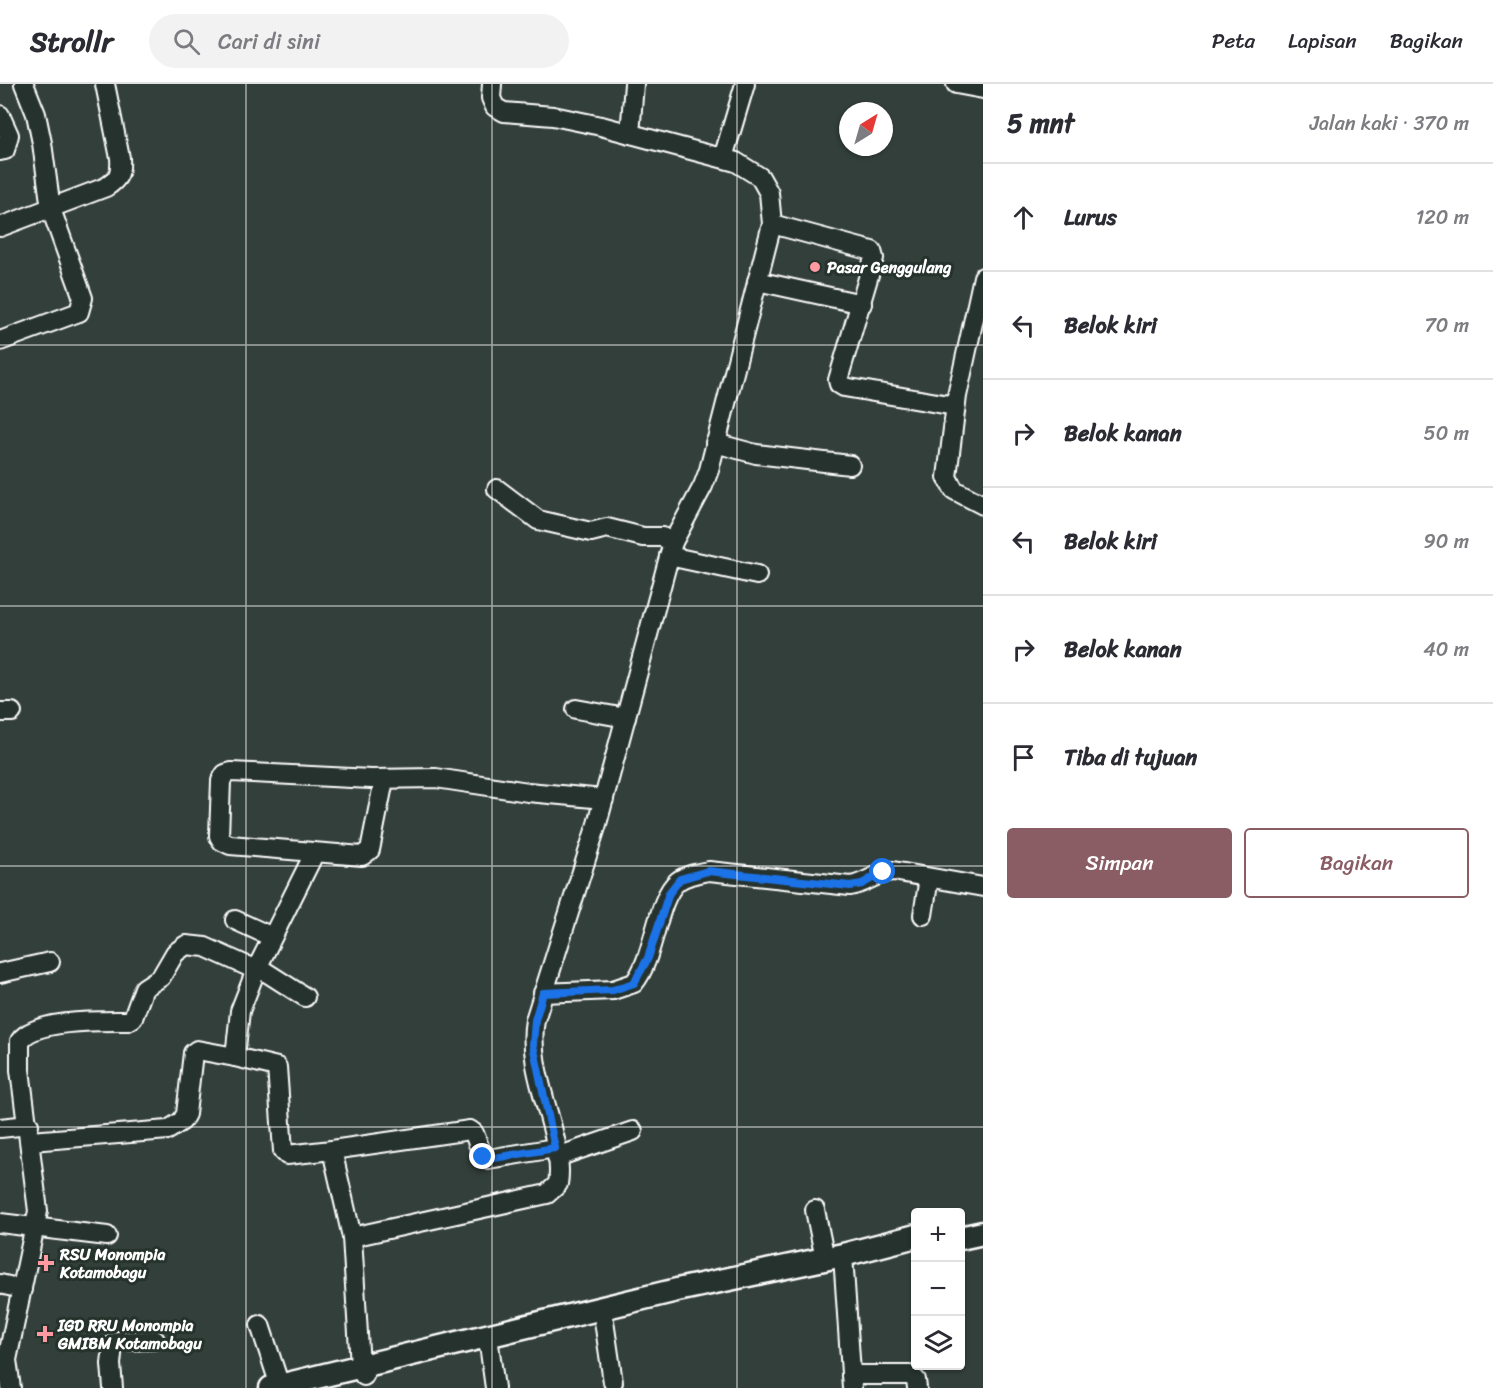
<!DOCTYPE html>
<html lang="id">
<head>
<meta charset="utf-8">
<style>
	:root { --surface:#fff; --page:#f2f2f3; --text:#2b2b33; --muted:#7c7c81; --line:#e1e1e2; --accent:#8a5d65 }
	body { margin:0; font-family:Sriracha,sans-serif; background:var(--page); color:var(--text) }
	.controls { position:absolute; right:18px; bottom:18px; display:grid; overflow:hidden; border-radius:6px; box-shadow:0 2px 4px #0004 }
	.controls button { width:54px; height:54px; display:grid; place-items:center; padding:0; border:0; border-bottom:2px solid var(--line); background:var(--surface); color:var(--text); font:30px sans-serif }
	.compass { position:absolute; left:839px; top:18px; width:54px; height:54px; border-radius:50%; background:var(--surface); box-shadow:0 2px 4px #0004; rotate:37deg }
	.stop { position:absolute; width:18px; height:18px; margin:-14px; border:4px solid #1a73e8; border-radius:50%; background:#fff }
	.stop.end { background:#1a73e8; border-color:#fff; box-shadow:0 2px 6px #0008 }
	.list { margin:0; padding:0; list-style:none }
	h2 { display:flex; justify-content:space-between; align-items:center; height:78px; margin:0; padding:0 24px; font-size:26px }
	h2 small { font-size:20px; font-weight:400; color:var(--muted) }
	.list li { display:grid; grid-template-columns:39px 1fr auto; gap:18px; align-items:center; box-sizing:border-box; height:108px; padding:0 24px; border-top:2px solid var(--line) }
	.list b { display:block; font-size:22px; white-space:nowrap }
	.list em { font-size:20px; font-style:normal; color:var(--muted) }
	.actions { display:flex; gap:12px; padding:18px 24px }
	.actions a { flex:1; padding:14px 0; border:2px solid var(--accent); border-radius:6px; text-align:center; font-size:21px; color:var(--accent) }
	.actions .main { background:var(--accent); color:#fff }
	.icon { flex:none; width:33px; height:33px; fill:none; stroke:currentColor; stroke-width:2; stroke-linecap:round; stroke-linejoin:round }
	.map { position:relative; flex:none; width:983px; height:1304px; overflow:hidden }
	header { display:flex; align-items:center; gap:36px; box-sizing:border-box; height:84px; padding:0 30px; background:var(--surface); border-bottom:2px solid var(--line) }
	header strong { font-size:28px }
	nav { display:flex; gap:33px; margin-inline-start:auto; font-size:21px }
	.search { width:420px; height:54px; background:var(--page); display:flex; align-items:center; gap:15px; box-sizing:border-box; padding:0 21px; border-radius:33px; color:var(--muted); font-size:22px }
	main { display:flex }
	aside { flex:1; background:var(--surface) }
	.map>svg:first-child { display:block }
	.lines { fill:none; stroke-linecap:round; stroke-linejoin:round }
	.minor-casing { stroke:#fff; stroke-width:22 }
	.major-casing { stroke:#fff; stroke-width:27 }
	.minor { stroke:#26332d; stroke-width:18 }
	.major { stroke:#26332d; stroke-width:22 }
	.route { stroke:#1a73e8; stroke-width:8 }
	.grid { fill:none; stroke:#fff; stroke-width:1.5; stroke-opacity:0.55 }
	.poi-dot { fill:#ff9aa2; stroke:#26332d; stroke-width:2 }
	.labels { text-anchor:middle; dominant-baseline:central; stroke-width:6; stroke-linejoin:round; paint-order:stroke }
	.poi-label { font-size:16px; font-weight:bold; fill:#fff; stroke:#26332d; text-anchor:start }
</style>
</head>
<body>
<header>
<strong>Strollr</strong>
<div class="search"><svg class="icon" aria-label="search" viewBox="0 0 24 24"><circle cx="10" cy="10" r="6"/><path d="M15 15l6 6"/></svg>Cari di sini</div>
<nav><a>Peta</a><a>Lapisan</a><a>Bagikan</a></nav>
</header>
<main>
<div class="map">
<svg width="983" height="1304" viewBox="0 0 983 1304">
	<rect width="100%" height="100%" fill="#333f3a"/>
	<filter id="ink" filterUnits="userSpaceOnUse"><feTurbulence type="fractalNoise" baseFrequency=".0167" numOctaves="2"/><feDisplacementMap in="SourceGraphic" scale="12" xChannelSelector="R" yChannelSelector="G"/><feConvolveMatrix kernelMatrix="1 2 1 2 8 2 1 2 1" color-interpolation-filters="sRGB"/></filter>
	<g filter="url(#ink)">
		<g class="lines">
			<defs>
				<g id="minor">
					<polyline points="956,0 983,5"/>
					<polyline points="0,31 9,51 5,66 0,67"/>
					<polyline points="630,50 634,0"/>
					<polyline points="723,74 745,0"/>
					<polyline points="772,140 872,167 874,174 838,296 839,300 844,303 955,322"/>
					<path d="M0,143L106,103C119,95 121,89 120,74L105,0"/>
					<polyline points="983,193 957,312 947,393 954,406 983,421"/>
					<polyline points="757,197 862,220"/>
					<polyline points="0,257 79,228 83,214 51,125 42,59 36,30 24,0"/>
					<polyline points="715,359 756,370 850,381"/>
					<polyline points="497,405 538,436 591,448 607,444 643,453 662,453 673,458"/>
					<polyline points="669,472 757,491"/>
					<polyline points="576,625 626,634"/>
					<polyline points="0,628 12,628"/>
					<polyline points="384,696 370,766 362,772 230,761 222,757 219,752 221,697 225,690 231,688 371,695 436,694 528,708 604,715"/>
					<polyline points="314,770 256,886 240,927 235,973 277,983 283,1067 287,1071 332,1066 352,1153"/>
					<polyline points="923,831 929,794"/>
					<polyline points="235,836 272,853"/>
					<polyline points="258,883 305,913"/>
					<polyline points="0,889 50,878"/>
					<path d="M543,909L613,906L634,899C655,874 656,815 678,797C686,791 698,789 709,787L850,802C866,800 877,788 893,787L983,803"/>
					<polyline points="0,1044 29,1041"/>
					<polyline points="31,1057 168,1046 182,1037 186,1030 193,969 197,966 235,973"/>
					<polyline points="332,1066 470,1046 474,1049 483,1073 488,1075 555,1064"/>
					<polyline points="557,1073 633,1047"/>
					<polyline points="815,1126 825,1175"/>
					<polyline points="0,1139 107,1152"/>
					<polyline points="843,1171 852,1304"/>
					<polyline points="0,1200 22,1205"/>
					<polyline points="604,1237 613,1298"/>
					<polyline points="260,1241 280,1302"/>
					<polyline points="488,1253 495,1304"/>
					<polyline points="851,1291 910,1291 916,1296 917,1304"/>
					<path d="M364,1292L360,1282L352,1153L547,1110L558,1100C566,1052 525,991 535,936L597,740L673,458L703,402L709,386L772,140L769,109L760,93L736,78L601,42L553,32L504,28L495,23L491,14L492,0"/>
					<path d="M11,1304L7,1276L38,1127L20,986V957C34,935 104,937 128,937L133,934L144,904L161,893L175,869L186,861L205,863L256,886"/>
					<polyline points="113,1304 111,1280 113,1261 118,1257 155,1256"/>
				</g>
				<g id="major">
					<polyline points="960,1154 983,1149"/>
					<polyline points="271,1304 677,1206 843,1171 916,1152"/>
				</g>
			</defs>
			<use href="#minor" class="minor-casing"/>
			<use href="#major" class="major-casing"/>
			<use href="#minor" class="minor"/>
			<use href="#major" class="major"/>
		</g>
	</g>
	<g class="lines" filter="url(#ink)">
		<polyline class="route" points="483,1073 488,1075 555,1064 533,961 535,936 543,909 613,906 634,899 648,874 669,809 680,795 708,787 850,802 862,800 883,788"/>
	</g>
	<path class="grid" d="M246,0V1304M492,0V1304M737,0V1304M0,261H983M0,522H983M0,782H983M0,1043H983"/>
	<g class="poi-dot">
		<circle cx="815" cy="183" r="6"/>
		<path d="M43 1170h6v6h6v6h-6v6h-6v-6h-6v-6h6z"/>
		<path d="M42 1241h6v6h6v6h-6v6h-6v-6h-6v-6h6z"/>
	</g>
	<g class="labels">
		<g class="poi-label">
			<text x="827" y="183">Pasar Genggulang</text>
			<text x="60" y="1170">RSU Monompia<tspan x="60" dy="18">Kotamobagu</tspan></text>
			<text x="58" y="1241">IGD RRU Monompia<tspan x="58" dy="18">GMIBM Kotamobagu</tspan></text>
		</g>
	</g>
</svg>
<div class="controls">
<button>+</button>
<button>−</button>
<button><svg class="icon" aria-label="layers" viewBox="0 0 24 24"><path d="M12 4l9 5-9 5-9-5zM3 14l9 5 9-5"/></svg></button>
</div>
<svg class="compass" viewBox="-18 -18 36 36"><path d="M0-13l5 13h-10z" fill="#e53935"/><path d="M0 13l5-13h-10z" fill="#7c7c81"/></svg>
<div class="stop" style="left:883px;top:788px"></div>
<div class="stop end" style="left:483px;top:1073px"></div>
</div>
<aside>
<h2>5 mnt<small>Jalan kaki · 370 m</small></h2>
<ul class="list">
<li><svg class="icon" aria-label="ahead" viewBox="0 0 24 24"><path d="M12 20V5M6 11l6-6 6 6"/></svg><div><b>Lurus</b></div><em>120 m</em></li>
<li><svg class="icon" aria-label="left" viewBox="0 0 24 24"><path d="M17 20v-9H6M10 6l-5 5 5 5"/></svg><div><b>Belok kiri</b></div><em>70 m</em></li>
<li><svg class="icon" aria-label="right" viewBox="0 0 24 24"><path d="M7 20v-9h11M14 6l5 5-5 5"/></svg><div><b>Belok kanan</b></div><em>50 m</em></li>
<li><svg class="icon" aria-label="left" viewBox="0 0 24 24"><path d="M17 20v-9H6M10 6l-5 5 5 5"/></svg><div><b>Belok kiri</b></div><em>90 m</em></li>
<li><svg class="icon" aria-label="right" viewBox="0 0 24 24"><path d="M7 20v-9h11M14 6l5 5-5 5"/></svg><div><b>Belok kanan</b></div><em>40 m</em></li>
<li><svg class="icon" aria-label="arrive" viewBox="0 0 24 24"><path d="M6 21V4h12l-3 4 3 4H6"/></svg><div><b>Tiba di tujuan</b></div></li>
</ul>
<div class="actions"><a class="main">Simpan</a><a>Bagikan</a></div>
</aside>
</main>
</body>
</html>
